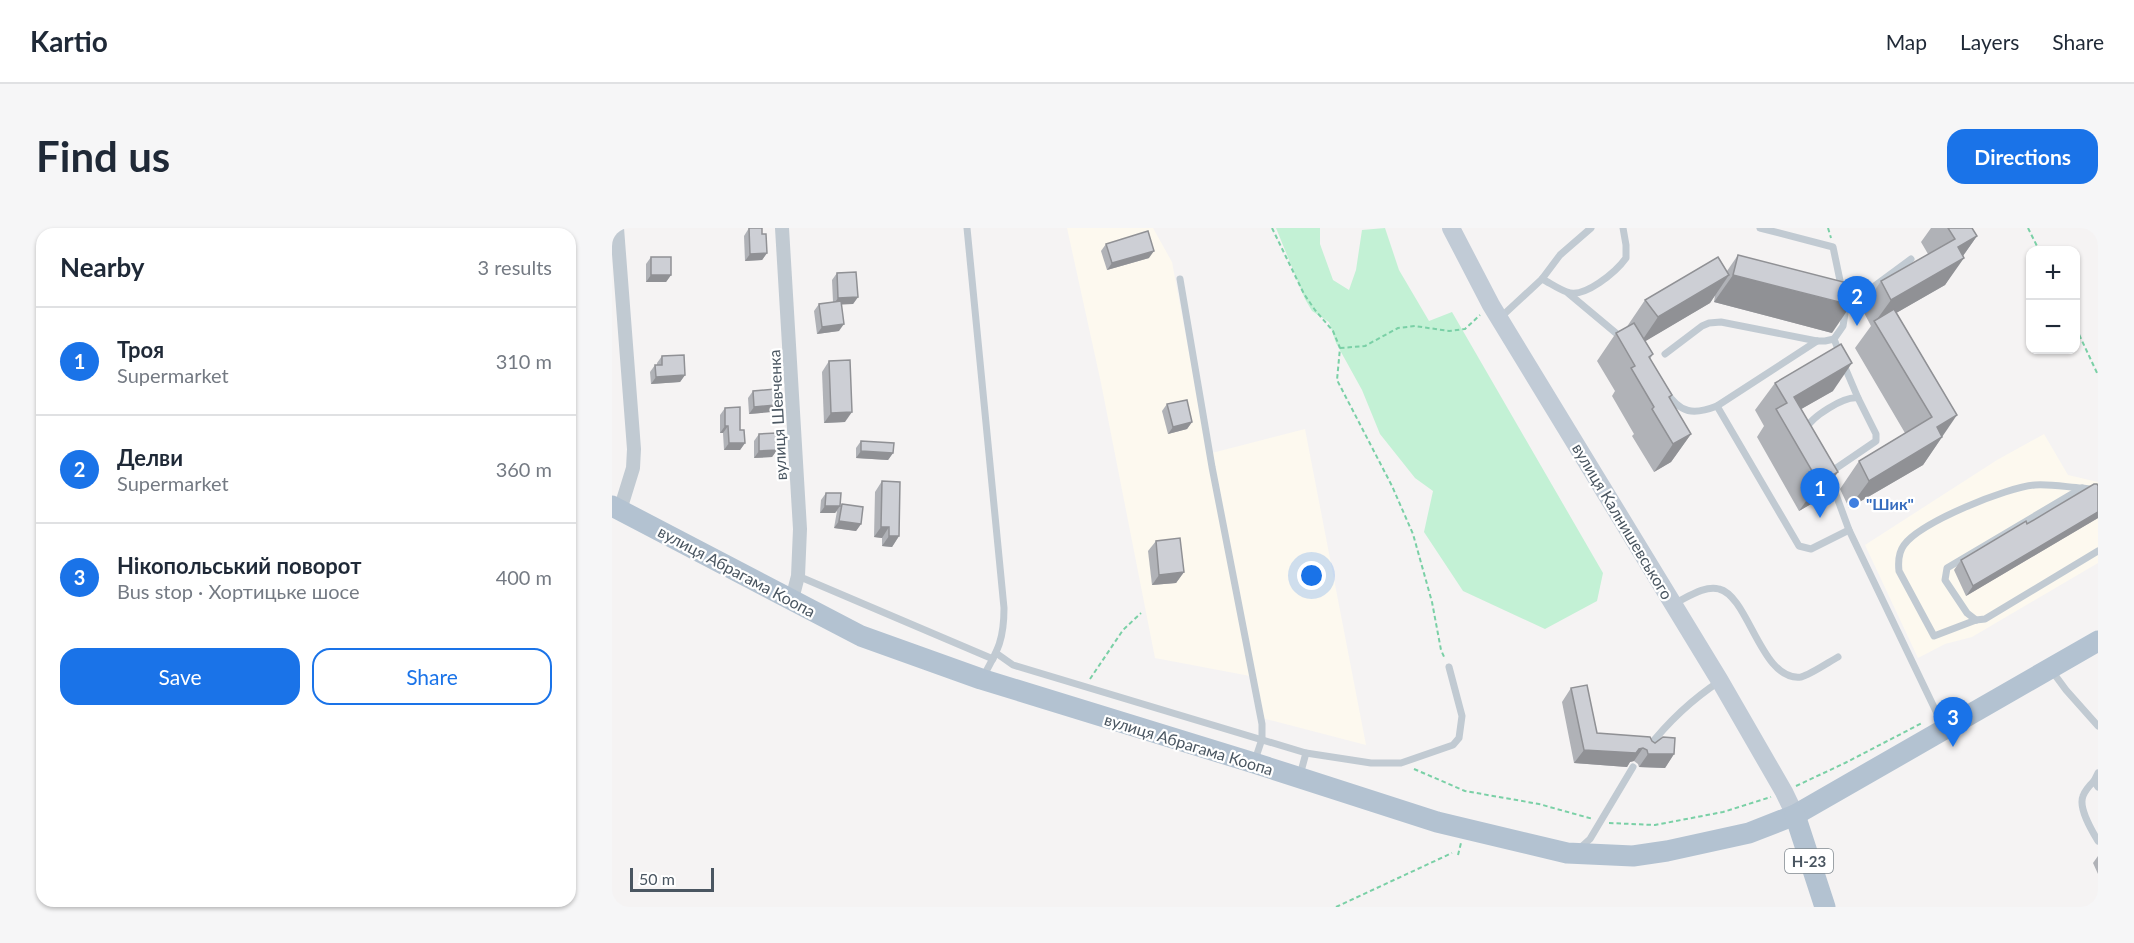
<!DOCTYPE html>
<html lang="en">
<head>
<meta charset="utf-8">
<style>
	:root { --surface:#fff; --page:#f6f6f7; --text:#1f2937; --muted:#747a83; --line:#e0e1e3; --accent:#1a73e8 }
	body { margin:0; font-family:Lato,sans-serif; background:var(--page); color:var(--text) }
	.controls { position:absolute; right:18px; top:18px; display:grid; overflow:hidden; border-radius:12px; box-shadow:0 2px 4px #0004 }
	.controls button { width:54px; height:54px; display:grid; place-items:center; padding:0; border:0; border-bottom:2px solid var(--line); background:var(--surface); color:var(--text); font:30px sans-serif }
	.scale { position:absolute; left:18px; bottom:15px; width:84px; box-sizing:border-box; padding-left:6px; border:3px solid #4a5661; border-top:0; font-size:16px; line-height:21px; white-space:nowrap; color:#4a5661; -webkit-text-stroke:4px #fff; paint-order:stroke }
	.you { position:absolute; left:700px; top:348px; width:21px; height:21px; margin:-15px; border:4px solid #fff; border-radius:50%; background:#1a73e8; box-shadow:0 0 0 9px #1a73e833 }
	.badge { display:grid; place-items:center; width:39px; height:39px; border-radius:50%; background:var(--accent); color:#fff; font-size:20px; font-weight:700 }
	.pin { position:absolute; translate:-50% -50px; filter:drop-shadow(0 2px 3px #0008) }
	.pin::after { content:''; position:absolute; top:32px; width:21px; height:18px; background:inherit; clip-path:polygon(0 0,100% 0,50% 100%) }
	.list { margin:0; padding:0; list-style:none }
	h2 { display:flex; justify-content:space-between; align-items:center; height:78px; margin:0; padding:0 24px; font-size:26px }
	h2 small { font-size:20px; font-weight:400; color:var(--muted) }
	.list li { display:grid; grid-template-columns:39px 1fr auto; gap:18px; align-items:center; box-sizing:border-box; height:108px; padding:0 24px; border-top:2px solid var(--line) }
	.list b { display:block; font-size:22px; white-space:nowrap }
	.list p { margin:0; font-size:20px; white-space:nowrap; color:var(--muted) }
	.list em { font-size:20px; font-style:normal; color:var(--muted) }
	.actions { display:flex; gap:12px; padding:18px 24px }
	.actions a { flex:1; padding:14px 0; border:2px solid var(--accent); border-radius:18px; text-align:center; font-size:21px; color:var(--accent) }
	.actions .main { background:var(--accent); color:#fff }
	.map { position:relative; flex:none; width:1486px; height:679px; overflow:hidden; border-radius:18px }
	header { display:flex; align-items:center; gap:36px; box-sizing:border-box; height:84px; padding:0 30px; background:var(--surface); border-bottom:2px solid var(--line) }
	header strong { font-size:28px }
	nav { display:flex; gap:33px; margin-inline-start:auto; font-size:21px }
	.intro { display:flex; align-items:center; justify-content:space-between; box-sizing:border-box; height:144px; padding:0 36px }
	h1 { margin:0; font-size:42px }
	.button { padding:15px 27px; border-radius:18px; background:var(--accent); color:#fff; font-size:21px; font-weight:700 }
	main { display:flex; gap:36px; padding:0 36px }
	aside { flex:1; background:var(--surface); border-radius:18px; box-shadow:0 2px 4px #0004 }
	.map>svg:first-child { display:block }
	.commercial { fill:#fdf9ef }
	.green { fill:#c3f1d5 }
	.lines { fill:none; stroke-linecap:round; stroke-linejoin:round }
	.path { stroke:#7ad0a6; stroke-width:2; stroke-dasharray:4.5 3; stroke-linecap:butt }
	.lane { stroke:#c1cad2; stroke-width:7 }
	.street { stroke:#c1cad2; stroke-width:14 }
	.secondary { stroke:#c1cbd6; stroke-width:18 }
	.primary { stroke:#b3c2d1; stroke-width:21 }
	.wall { fill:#b0b2b7 }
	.shaded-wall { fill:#909195 }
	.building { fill:#cdcfd5; stroke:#909195; stroke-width:1.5 }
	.shop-dot { fill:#3f7fe0; stroke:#fff; stroke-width:2 }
	.labels { text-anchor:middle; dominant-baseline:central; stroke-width:4.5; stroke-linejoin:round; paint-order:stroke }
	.shield { fill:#fff; stroke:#808990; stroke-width:1.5 }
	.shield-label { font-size:15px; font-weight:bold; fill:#4a5661 }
	.street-label { font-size:16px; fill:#4a5661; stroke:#fff }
	.shop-label { font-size:16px; font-weight:bold; fill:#366cbe; stroke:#fff; text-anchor:start }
</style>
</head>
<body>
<header>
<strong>Kartio</strong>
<nav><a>Map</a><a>Layers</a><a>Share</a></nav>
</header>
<div class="intro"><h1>Find us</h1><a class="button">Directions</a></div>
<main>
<aside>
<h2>Nearby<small>3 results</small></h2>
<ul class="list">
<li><span class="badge">1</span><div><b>Троя</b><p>Supermarket</p></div><em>310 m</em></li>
<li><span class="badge">2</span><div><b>Делви</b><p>Supermarket</p></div><em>360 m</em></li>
<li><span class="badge">3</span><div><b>Нікопольський поворот</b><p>Bus stop · Хортицьке шосе</p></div><em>400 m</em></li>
</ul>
<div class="actions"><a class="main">Save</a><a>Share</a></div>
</aside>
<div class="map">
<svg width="1486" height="679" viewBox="0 0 1486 679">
	<rect width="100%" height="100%" fill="#f5f3f3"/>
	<g class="commercial">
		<polygon points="455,0 541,0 560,34 596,226 693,201 754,517 646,489 638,448 543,430 489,155"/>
		<polygon points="1432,206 1456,247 1486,254 1486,335 1360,409 1333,416 1306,430 1253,317 1385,232"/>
	</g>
	<polygon class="green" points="664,0 708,0 708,16 721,52 737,62 744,42 750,2 773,0 787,42 817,93 840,84 991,345 985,373 933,401 851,363 812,304 821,263 803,250 768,206 750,162 724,115 717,94 700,83 693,71"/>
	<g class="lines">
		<g class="path">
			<polyline points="660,0 692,66 703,82 721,103 728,120 725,152 780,258 801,306 820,374 829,422 833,431"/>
			<polyline points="1216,0 1219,10"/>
			<polyline points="1416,0 1427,22"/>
			<polyline points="1464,100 1486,147"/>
			<polyline points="728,120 753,118 786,100 803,98 837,103 853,101 868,87"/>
			<polyline points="478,451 511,402 529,385"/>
			<polyline points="802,541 853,563 927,576 981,591"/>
			<polyline points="1184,558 1233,535 1310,495"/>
			<polyline points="997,595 1043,597 1111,584 1159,569"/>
			<polyline points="846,627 849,615"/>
			<polyline points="724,679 840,625"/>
		</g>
		<g class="lane">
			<path d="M355,0L392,380C392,412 386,422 371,449"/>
			<polyline points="1148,0 1221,19 1230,62"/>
			<polyline points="568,51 600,239 650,496 650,511 643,532"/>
			<path d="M930,51C938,55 946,61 955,64C972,71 1004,44 1014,30V17L1011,0"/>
			<polyline points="956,65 1011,111"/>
			<polyline points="889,89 930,51 948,27 979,0"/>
			<polyline points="1222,111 1231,98 1234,79 1299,31"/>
			<polyline points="1053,126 1090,98 1097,95 1109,94 1205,113 1213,113 1222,111 1228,126"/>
			<path d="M1054,163C1068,186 1082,187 1105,178L1205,113"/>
			<polyline points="1105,178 1187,318 1199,321 1237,302"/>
			<path d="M1194,201C1199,189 1232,168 1246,170L1232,137"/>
			<polyline points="1218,243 1223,241 1264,213 1264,206 1246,170"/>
			<polyline points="1216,245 1237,302 1332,500"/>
			<path d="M1470,260C1455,259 1438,256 1423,257C1395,259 1309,294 1292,317C1286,325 1286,334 1287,343L1322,408L1364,392L1373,391L1486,323"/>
			<polyline points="186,348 381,431"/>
			<path d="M1063,375C1076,369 1093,357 1107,361C1137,368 1149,454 1189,449C1198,447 1217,434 1226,429"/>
			<polyline points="1364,392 1355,385 1333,352 1335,340 1470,260 1486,262"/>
			<polyline points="384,425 401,437 694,525"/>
			<polyline points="1440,443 1454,462 1486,498"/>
			<path d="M1035,521C1056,494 1079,472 1108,453"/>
			<polyline points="1486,545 1482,553 1486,559"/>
			<polyline points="688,547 694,525 759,535 789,535 841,517 847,510 850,488 837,439"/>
			<path d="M1482,553C1478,557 1473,562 1471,568C1466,580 1480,603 1486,613"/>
			<polyline points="968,620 978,611 1021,539"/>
		</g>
		<g class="street">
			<polyline points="5,0 22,221 21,240 8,282"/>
			<polyline points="170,0 188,301 186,348 180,371"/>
		</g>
		<polyline class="secondary" points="839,0 879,77 1108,453 1172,564 1183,587"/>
		<g class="primary">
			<polyline points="0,278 249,408 369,451 642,535 825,594 955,625 1021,628 1055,623 1137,605 1183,587 1486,413"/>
			<polyline points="1183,587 1213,679"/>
		</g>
	</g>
	<g class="wall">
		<polygon points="137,0 150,6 155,25 150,32 133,33 132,8"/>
		<polygon points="1319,0 1360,0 1365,8 1351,28 1333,57 1284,85 1330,209 1311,237 1237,280 1228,261 1247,233 1293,205 1243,120 1259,98 1250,81 1269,53 1316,26 1309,14"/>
		<polygon points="494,16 537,30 495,42 489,23"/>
		<polygon points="1126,27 1220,105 1102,74 1103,67 1098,75 1033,113 1041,126 1038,131 1060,167 1058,171 1079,206 1059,234 1042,244 1020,208 1022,206 1000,168 1003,163 985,133 1004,105 1014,100 1033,72 1115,43"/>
		<polygon points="39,29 59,47 54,54 34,54 34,36"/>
		<polygon points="225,45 246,69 241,76 229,76 227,103 205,106 202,83 207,76 221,74 220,52"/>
		<polygon points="50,128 73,147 68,154 39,156 38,144 43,137 45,137 45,135"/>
		<polygon points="217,133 233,194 212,195 210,144"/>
		<polygon points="1163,155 1221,163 1189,181 1226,244 1206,272 1187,283 1145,209 1152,198 1143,182"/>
		<polygon points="141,163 164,177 159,184 137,186 136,170"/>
		<polygon points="555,176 580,194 575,201 556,206 550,183"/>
		<polygon points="113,180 128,202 133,215 128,222 112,222 111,205 108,205 108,187"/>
		<polygon points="147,206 165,222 160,229 142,230 142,213"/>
		<polygon points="249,213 281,225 276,232 244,230 244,220"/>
		<polygon points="270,253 287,308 280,319 270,318 270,310 262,309 263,264"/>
		<polygon points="1486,258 1486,290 1354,368 1342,342 1349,332"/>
		<polygon points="214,265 228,278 230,276 249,296 244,303 222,300 225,283 223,285 208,285 209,272"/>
		<polygon points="544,313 572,344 564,355 540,357 536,323"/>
		<polygon points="959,460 985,505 1040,513 1062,526 1053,540 1027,539 1026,536 1022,533 1018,534 1015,539 962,535 950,474"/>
		<polygon points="1486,628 1486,646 1481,635"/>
	</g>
	<g class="shaded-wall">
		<polygon points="1365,8 1348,32 1352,30 1333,57 1265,96 1263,94 1279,72 1346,19"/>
		<polygon points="542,23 537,30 495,42 500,35"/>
		<polygon points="155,25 150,32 133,33 138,26"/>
		<polygon points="39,47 59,47 54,54 34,54"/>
		<polygon points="1117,47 1098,75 1027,117 1046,89"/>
		<polygon points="1121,47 1239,77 1220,105 1102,74"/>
		<polygon points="246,69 241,76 221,77 226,70"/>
		<polygon points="232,96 227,103 205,106 210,99"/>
		<polygon points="1240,135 1221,163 1170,192 1182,169"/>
		<polygon points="73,147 68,154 39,156 44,149"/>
		<polygon points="164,177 159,184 137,186 142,179"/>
		<polygon points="240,184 233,194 212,195 219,185"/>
		<polygon points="1345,187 1311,237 1237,280 1257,253 1325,199"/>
		<polygon points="580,194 575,201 556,206 561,199"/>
		<polygon points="113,198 116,198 111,205 108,205"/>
		<polygon points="1079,206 1059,234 1042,244 1061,216"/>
		<polygon points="117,215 133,215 128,222 112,222"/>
		<polygon points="165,222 160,229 142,230 147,223"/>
		<polygon points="249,223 281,225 276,232 244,230"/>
		<polygon points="1226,244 1206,272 1187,283 1207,255"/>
		<polygon points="213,278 228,278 223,285 208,285"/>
		<polygon points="1486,284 1486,290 1354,368 1361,358"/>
		<polygon points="227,293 249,296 244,303 222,300"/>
		<polygon points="269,299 277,299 270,310 262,309"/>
		<polygon points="277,308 287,308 280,319 270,318"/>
		<polygon points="572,344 564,355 540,357 547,347"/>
		<polygon points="1031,520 1022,533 1018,534 1015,539 962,535 972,522 1027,521"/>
		<polygon points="1036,526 1062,526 1053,540 1027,539"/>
	</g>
	<g class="building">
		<polygon points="137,0 150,0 150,6 154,6 155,25 138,26"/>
		<polygon points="1336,0 1360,0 1365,8 1346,19 1352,30 1279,72 1269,53 1343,11"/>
		<polygon points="536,3 542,23 500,35 494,16"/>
		<polygon points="1126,27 1247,58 1245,68 1239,77 1121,47"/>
		<rect x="39" y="29" width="20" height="18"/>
		<polygon points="1106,29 1117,47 1046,89 1033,72"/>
		<polygon points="244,44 246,69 226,70 225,45"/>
		<polygon points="229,73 232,96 210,99 207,76"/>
		<polygon points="1282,81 1345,187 1325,199 1330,209 1257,253 1247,233 1320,189 1262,93"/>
		<polygon points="1022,95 1041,126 1037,129 1060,167 1057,169 1079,206 1061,216 1040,181 1042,179 1019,140 1023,138 1004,105"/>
		<polygon points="1229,116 1240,135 1182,169 1226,244 1207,255 1164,181 1175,175 1163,155"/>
		<polygon points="72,127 73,147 44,149 43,137 50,137 50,128"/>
		<polygon points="238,132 240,184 219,185 217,133"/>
		<polygon points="163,161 164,177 142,179 141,163"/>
		<polygon points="575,172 580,194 561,199 555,176"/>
		<polygon points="128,179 128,202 132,202 133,215 117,215 116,198 113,198 113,180"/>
		<polygon points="164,205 165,222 147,223 147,206"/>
		<polygon points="249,213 282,215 281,225 249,223"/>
		<polygon points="270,253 288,254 287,308 277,308 277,299 269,299"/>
		<polygon points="1482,256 1485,256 1486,258 1486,284 1361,358 1349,332 1414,293 1415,296"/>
		<polygon points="214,265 229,265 228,278 213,278"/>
		<polygon points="230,276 251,279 249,296 227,293"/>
		<polygon points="568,310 572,344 547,347 544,313"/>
		<polygon points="975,457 985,505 1038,509 1040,513 1043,515 1051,509 1063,510 1062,526 1036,526 1035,522 1031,520 1027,521 1024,525 972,522 959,460"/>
	</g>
	<circle class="shop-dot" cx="1242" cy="275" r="6"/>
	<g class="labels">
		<rect class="shield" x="1173" y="621" width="48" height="24" rx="4.5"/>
		<g class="shield-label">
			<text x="1197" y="633">Н-23</text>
		</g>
		<g class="street-label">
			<text transform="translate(165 187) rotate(-93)">вулиця Шевченка</text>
			<text transform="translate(1011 293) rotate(59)">вулиця Калнишевського</text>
			<text transform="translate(125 343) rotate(28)">вулиця Абрагама Коопа</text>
			<text transform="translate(577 516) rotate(17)">вулиця Абрагама Коопа</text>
		</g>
		<g class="shop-label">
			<text x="1254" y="275">"Шик"</text>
		</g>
	</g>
</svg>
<div class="controls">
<button>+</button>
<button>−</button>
</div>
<div class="scale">50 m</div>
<div class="you"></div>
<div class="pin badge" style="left:1208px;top:290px">1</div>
<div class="pin badge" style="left:1245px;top:98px">2</div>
<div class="pin badge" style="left:1341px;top:519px">3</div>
</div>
</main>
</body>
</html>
